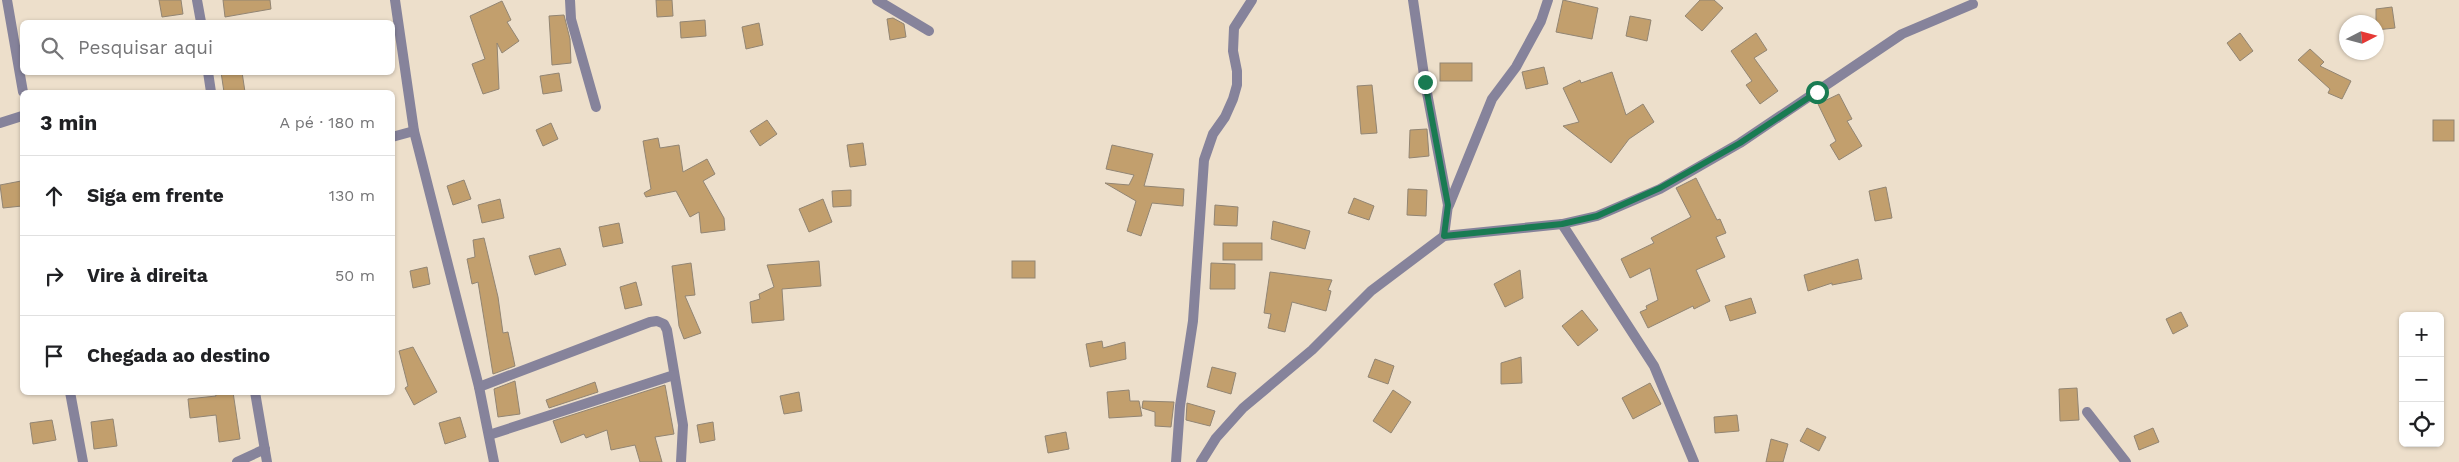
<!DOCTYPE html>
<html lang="pt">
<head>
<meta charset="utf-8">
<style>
	:root { --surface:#fff; --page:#f6f6f6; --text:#202124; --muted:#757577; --line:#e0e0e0 }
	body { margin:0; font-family:"Work Sans",sans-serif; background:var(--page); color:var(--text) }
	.controls { position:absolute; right:15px; bottom:15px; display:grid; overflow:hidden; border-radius:8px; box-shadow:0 1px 4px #0004 }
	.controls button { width:45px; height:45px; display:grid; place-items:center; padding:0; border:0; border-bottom:1px solid var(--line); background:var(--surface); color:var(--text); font:25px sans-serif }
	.compass { position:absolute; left:2339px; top:15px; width:45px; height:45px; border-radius:50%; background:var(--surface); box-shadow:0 1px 4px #0004; rotate:84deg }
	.stop { position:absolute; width:15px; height:15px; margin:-11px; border:4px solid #197b52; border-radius:50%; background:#fff }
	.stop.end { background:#197b52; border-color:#fff; box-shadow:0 1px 5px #0008 }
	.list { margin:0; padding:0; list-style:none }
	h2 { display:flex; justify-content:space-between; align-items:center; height:65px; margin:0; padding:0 20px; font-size:21px }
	h2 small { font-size:16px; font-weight:400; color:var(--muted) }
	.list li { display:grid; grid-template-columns:32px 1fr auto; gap:15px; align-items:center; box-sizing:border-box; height:80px; padding:0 20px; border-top:1px solid var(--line) }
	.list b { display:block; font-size:19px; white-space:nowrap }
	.list em { font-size:16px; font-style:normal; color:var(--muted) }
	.icon { flex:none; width:28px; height:28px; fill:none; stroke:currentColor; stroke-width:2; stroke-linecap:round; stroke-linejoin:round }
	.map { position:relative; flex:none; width:2459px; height:462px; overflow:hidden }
	.search { position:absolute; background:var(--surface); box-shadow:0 1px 4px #0004; left:20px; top:20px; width:375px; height:55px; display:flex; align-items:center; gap:12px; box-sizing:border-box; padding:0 18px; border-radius:8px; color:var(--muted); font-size:19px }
	.panel { position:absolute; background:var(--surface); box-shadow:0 1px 4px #0004; left:20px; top:90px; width:375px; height:305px; border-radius:8px }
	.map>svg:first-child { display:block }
	.building { fill:#c29f6d; stroke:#928573 }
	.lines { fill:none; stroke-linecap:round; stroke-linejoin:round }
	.street { stroke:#86839b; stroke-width:10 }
	.route { stroke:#197b52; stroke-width:6 }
</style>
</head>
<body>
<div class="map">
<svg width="2459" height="462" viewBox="0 0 2459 462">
	<rect width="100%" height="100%" fill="#eddfcb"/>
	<g class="building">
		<polygon points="159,0 181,0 183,14 162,17"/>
		<polygon points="223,0 270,0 271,9 225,17"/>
		<polygon points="656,0 672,0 673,16 657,17"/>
		<polygon points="1563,0 1598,8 1592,39 1556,32"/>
		<polygon points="1700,0 1714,0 1723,8 1702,31 1685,16"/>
		<polygon points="502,1 511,20 507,22 519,41 502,53 497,43 499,89 483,94 472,64 485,59 470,16"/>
		<polygon points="2392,7 2395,28 2376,30 2376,9"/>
		<polygon points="564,15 570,39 571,63 552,65 549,16"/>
		<polygon points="1630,16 1651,20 1647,41 1626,36"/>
		<polygon points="893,18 904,24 906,37 890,40 887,19"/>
		<polygon points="705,20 706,36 681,38 680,22"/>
		<polygon points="759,23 763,45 746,49 742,27"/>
		<polygon points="1756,33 1767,50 1754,58 1778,91 1760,104 1746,85 1752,81 1731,51"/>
		<polygon points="2240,33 2253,51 2240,61 2227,43"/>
		<polygon points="2310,49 2324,62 2320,66 2351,81 2342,99 2328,93 2330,89 2298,60"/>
		<rect x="1440" y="63" width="32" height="18"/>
		<polygon points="1544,67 1548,84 1526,89 1522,72"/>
		<polygon points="221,72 242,72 245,92 224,92"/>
		<polygon points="1612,72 1626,115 1643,104 1654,122 1629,139 1611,163 1563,126 1579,122 1563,88 1580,80 1581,83"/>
		<polygon points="559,73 562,91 543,94 540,76"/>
		<polygon points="1372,85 1377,133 1361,134 1357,86"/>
		<polygon points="1839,94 1852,119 1847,121 1862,146 1839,160 1830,145 1836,141 1818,104"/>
		<polygon points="767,120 777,134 760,146 750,131"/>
		<rect x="2433" y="120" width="21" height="21"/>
		<polygon points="551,123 558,139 543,146 536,130"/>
		<polygon points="1427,129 1429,156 1409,158 1410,130"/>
		<polygon points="658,138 660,148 679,145 683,172 707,159 715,174 703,181 724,218 725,230 701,233 699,212 690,217 676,191 646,197 644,193 651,189 643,141"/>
		<polygon points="863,143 866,165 850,167 847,145"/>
		<polygon points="1112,145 1153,154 1144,186 1184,189 1183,206 1152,203 1141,236 1127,231 1136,201 1105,183 1129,185 1134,175 1106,169"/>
		<polygon points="1696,178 1717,220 1720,219 1726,233 1716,237 1725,257 1696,270 1710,301 1694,309 1693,306 1648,328 1640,312 1647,309 1646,306 1658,300 1650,268 1630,278 1621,259 1654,243 1651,238 1691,217 1676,188"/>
		<polygon points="464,180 471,199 453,205 447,186"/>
		<polygon points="21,181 22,206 3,208 0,185"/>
		<polygon points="1886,187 1892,218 1875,221 1869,191"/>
		<polygon points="1408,189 1427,190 1426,216 1407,215"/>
		<polygon points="851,190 851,206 833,207 832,191"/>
		<polygon points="1354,198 1374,206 1369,220 1348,213"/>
		<polygon points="500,199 504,218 482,223 478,205"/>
		<polygon points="823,199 832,222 809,232 799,209"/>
		<polygon points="1215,205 1238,207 1237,226 1214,225"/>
		<polygon points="1273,221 1310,231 1305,249 1271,239"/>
		<polygon points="619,223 623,243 603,247 599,227"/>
		<polygon points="484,238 498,297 503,333 508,332 515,366 493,374 478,282 472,284 467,259 475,257 473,240"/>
		<rect x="1223" y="243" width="39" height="17"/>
		<polygon points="560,248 566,265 535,275 529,256"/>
		<polygon points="1858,259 1862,279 1832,285 1832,283 1808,291 1804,275"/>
		<polygon points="819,261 821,286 782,289 784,320 752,323 750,302 760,299 759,294 774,287 767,265"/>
		<rect x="1012" y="261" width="23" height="17"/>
		<polygon points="691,263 695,295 685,296 701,333 684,339 679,326 672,266"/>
		<polygon points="1211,263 1235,264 1235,289 1210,289"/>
		<polygon points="427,267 430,284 413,288 410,271"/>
		<polygon points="1520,270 1523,298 1505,307 1494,284"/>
		<polygon points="1270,272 1332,280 1328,290 1331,291 1326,311 1292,302 1285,332 1268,328 1271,314 1264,313"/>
		<polygon points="636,282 642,305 625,309 620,287"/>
		<polygon points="1751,298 1756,313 1730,321 1725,306"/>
		<polygon points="1582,310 1598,330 1578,346 1562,326"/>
		<polygon points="2181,312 2188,326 2173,334 2166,319"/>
		<polygon points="1102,341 1103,348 1125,342 1126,359 1090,367 1086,344"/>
		<polygon points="413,347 437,392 414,405 405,388 408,386 399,351"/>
		<polygon points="1521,357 1522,383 1501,384 1501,363"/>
		<polygon points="1375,359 1394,366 1388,384 1368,377"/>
		<polygon points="1212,367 1236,373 1231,394 1207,387"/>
		<polygon points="515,381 520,414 498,417 494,389"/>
		<polygon points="595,382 598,392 549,408 546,400"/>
		<polygon points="1650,383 1661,404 1633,419 1622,398"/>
		<polygon points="665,385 674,434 655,437 662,462 640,462 635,445 611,450 607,430 586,438 584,434 561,443 553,421"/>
		<polygon points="2077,388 2079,420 2060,421 2059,389"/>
		<polygon points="1129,390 1130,401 1139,401 1142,416 1109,418 1107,392"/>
		<polygon points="1393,390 1411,402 1391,433 1373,421"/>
		<polygon points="215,392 233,392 240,439 219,442 216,415 190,418 188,399 216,396"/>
		<polygon points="799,392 802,411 784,414 780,396"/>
		<polygon points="1143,401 1174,402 1171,427 1155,426 1155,412 1142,408"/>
		<polygon points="1187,403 1215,411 1210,426 1186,420"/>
		<polygon points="1737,415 1739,431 1715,433 1714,417"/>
		<polygon points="460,417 466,437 445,444 439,423"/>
		<polygon points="113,419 117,446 94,449 91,422"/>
		<polygon points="52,420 56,440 33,444 30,423"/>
		<polygon points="713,422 715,440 700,443 697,425"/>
		<polygon points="1807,428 1826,437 1819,451 1800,441"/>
		<polygon points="2153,428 2159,442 2139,450 2134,436"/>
		<polygon points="1066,432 1069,449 1048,453 1045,436"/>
		<polygon points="1771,439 1788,444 1783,462 1766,462"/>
	</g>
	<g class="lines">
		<g class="street">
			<polyline points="7,0 23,92"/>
			<polyline points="197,0 201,22"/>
			<polyline points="395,0 414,131 479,387 494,462"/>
			<polyline points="570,0 571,19 596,107"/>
			<polyline points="877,0 929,31"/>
			<polyline points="1413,0 1425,82 1448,205 1444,236"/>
			<polyline points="208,72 211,92"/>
			<polyline points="0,123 22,116"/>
			<polyline points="392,137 414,131"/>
			<polyline points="1449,205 1492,99 1516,67 1541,21 1548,0"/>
			<polyline points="1562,224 1654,366 1694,462"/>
			<polyline points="479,387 650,322 657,321 664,324 667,330 683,425 681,462"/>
			<polyline points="70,392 83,462"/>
			<polyline points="255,392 267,462"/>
			<polyline points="2087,412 2126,462"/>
			<polyline points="489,435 674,375"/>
			<polyline points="237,462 265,449"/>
			<polyline points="1176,462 1180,406 1193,321 1204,160 1213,134 1225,117 1233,99 1237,85 1237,71 1233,51 1234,28 1252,0"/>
			<polyline points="1201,462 1216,438 1243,408 1312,350 1371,291 1444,236 1562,224 1597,216 1660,189 1740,143 1902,34 1973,4"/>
		</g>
	</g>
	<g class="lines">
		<polyline class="route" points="1425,82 1448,205 1444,236 1562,224 1597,216 1660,188 1740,143 1817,92"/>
	</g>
</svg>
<div class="controls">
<button>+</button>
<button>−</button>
<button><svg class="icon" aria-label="locate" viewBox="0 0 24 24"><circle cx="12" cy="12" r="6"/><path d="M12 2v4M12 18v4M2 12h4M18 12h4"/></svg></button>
</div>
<svg class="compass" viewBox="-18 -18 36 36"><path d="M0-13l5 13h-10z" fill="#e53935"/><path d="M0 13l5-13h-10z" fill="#757577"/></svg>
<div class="stop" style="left:1817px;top:92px"></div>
<div class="stop end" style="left:1425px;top:82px"></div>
<div class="search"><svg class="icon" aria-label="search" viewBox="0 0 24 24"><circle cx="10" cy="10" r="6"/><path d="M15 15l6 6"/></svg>Pesquisar aqui</div>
<section class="panel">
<h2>3 min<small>A pé · 180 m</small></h2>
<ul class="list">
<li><svg class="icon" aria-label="ahead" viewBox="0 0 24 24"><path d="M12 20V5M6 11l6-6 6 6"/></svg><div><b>Siga em frente</b></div><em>130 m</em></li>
<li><svg class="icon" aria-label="right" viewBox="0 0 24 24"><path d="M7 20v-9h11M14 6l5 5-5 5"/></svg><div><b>Vire à direita</b></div><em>50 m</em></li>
<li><svg class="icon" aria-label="arrive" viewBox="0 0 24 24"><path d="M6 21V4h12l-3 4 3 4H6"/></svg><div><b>Chegada ao destino</b></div></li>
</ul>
</section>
</div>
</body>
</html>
